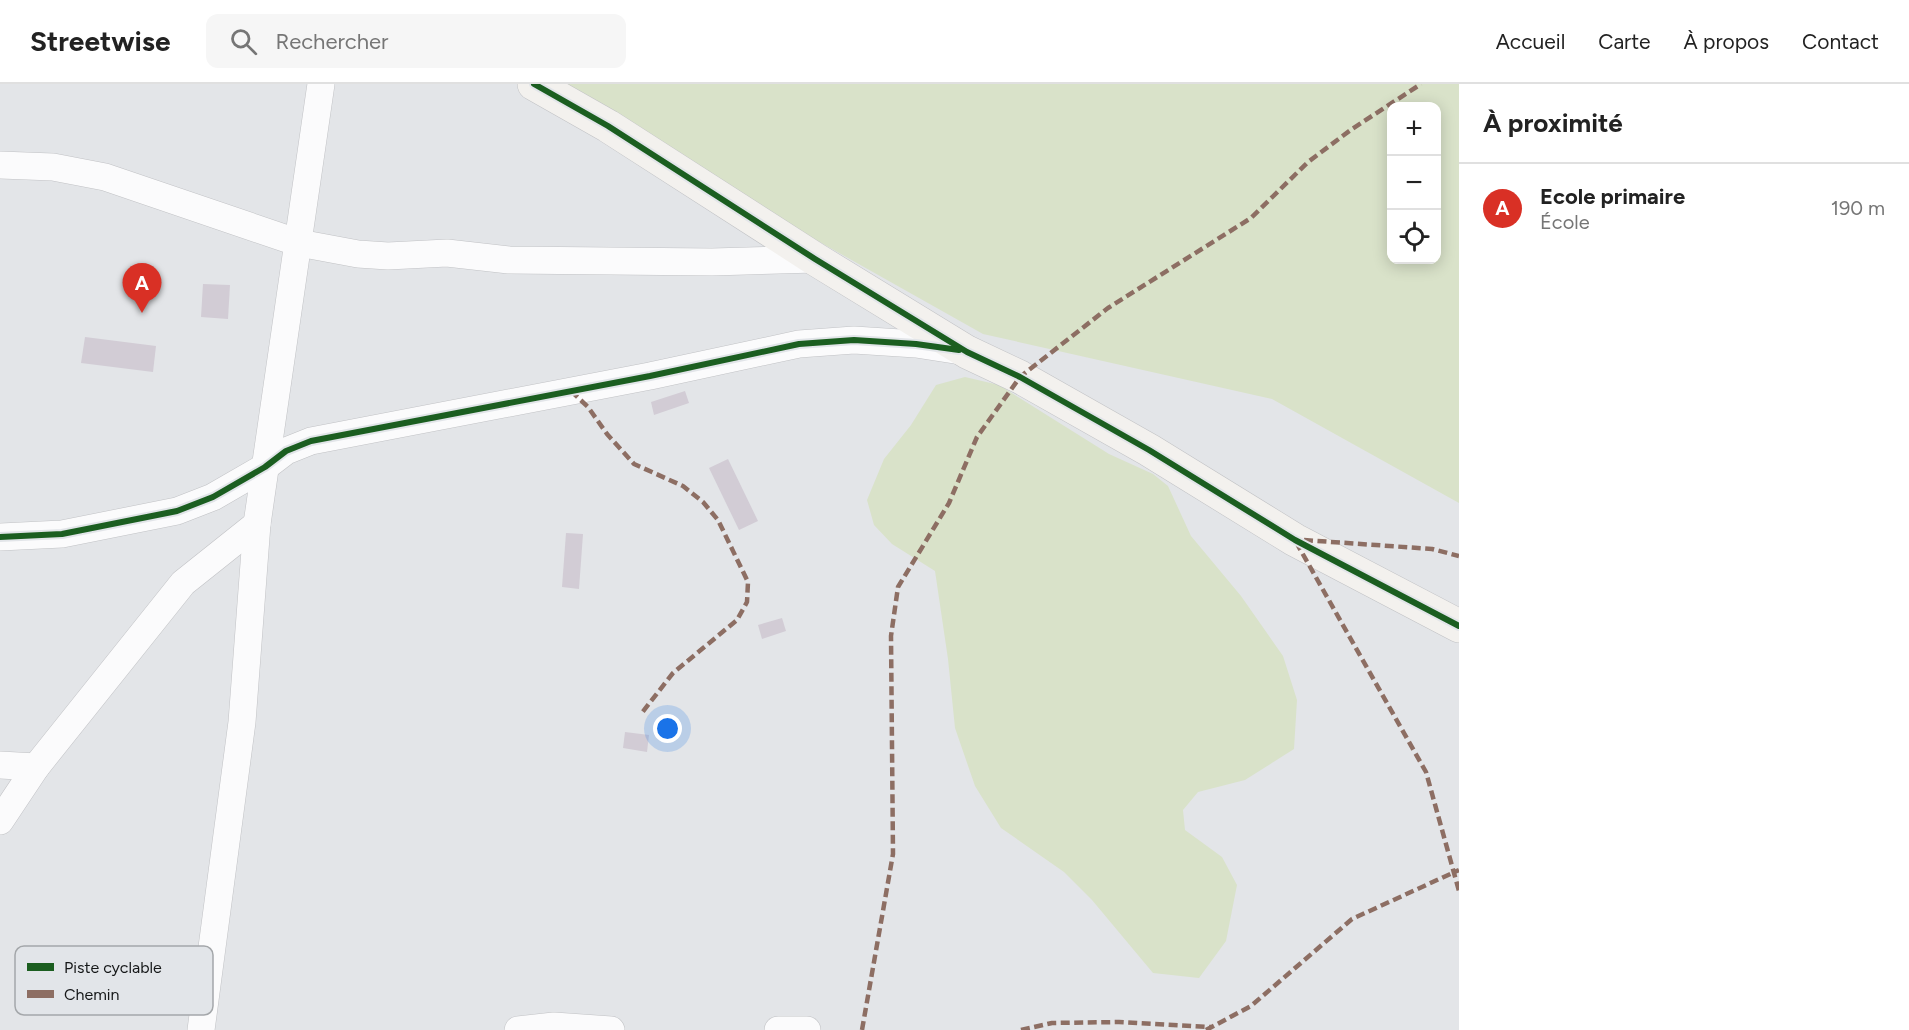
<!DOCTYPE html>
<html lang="fr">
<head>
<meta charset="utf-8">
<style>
	:root { --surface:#fff; --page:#f6f6f6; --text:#222; --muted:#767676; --line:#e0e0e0; --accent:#d93025 }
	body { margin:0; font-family:Figtree,sans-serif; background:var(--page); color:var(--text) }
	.controls { position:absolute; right:18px; top:18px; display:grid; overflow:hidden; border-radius:12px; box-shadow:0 3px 15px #0003 }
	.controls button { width:54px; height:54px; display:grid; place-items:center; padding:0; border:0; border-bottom:2px solid var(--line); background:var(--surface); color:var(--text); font:30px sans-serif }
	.you { position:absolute; left:668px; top:645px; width:21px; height:21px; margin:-15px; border:4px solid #fff; border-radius:50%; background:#1a73e8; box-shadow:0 0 0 9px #1a73e833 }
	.badge { display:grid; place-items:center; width:39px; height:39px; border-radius:50%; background:var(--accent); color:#fff; font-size:20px; font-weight:700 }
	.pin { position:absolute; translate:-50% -50px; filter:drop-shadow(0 2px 3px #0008) }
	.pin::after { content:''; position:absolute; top:32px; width:21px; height:18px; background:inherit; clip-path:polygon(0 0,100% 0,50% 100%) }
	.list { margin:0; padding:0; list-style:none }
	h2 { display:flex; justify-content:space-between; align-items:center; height:78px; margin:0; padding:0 24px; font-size:26px }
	h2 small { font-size:20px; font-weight:400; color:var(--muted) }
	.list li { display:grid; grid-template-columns:39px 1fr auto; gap:18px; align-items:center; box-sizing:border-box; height:90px; padding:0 24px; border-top:2px solid var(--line) }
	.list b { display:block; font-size:22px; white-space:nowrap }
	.list p { margin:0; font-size:20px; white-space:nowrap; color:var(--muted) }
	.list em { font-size:20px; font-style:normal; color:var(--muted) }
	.icon { flex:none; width:33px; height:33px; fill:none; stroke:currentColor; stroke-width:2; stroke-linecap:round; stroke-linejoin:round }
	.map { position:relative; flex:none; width:1459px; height:946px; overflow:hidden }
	header { display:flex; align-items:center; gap:36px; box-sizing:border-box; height:84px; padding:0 30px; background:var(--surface); border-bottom:2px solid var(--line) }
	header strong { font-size:28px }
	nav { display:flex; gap:33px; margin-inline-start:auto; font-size:21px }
	.search { width:420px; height:54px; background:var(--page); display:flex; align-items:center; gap:15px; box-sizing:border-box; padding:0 21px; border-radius:12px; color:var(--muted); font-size:22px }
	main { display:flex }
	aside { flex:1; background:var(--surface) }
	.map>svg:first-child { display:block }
	.green { fill:#d9e2c9; fill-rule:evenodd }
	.building { fill:#d2ccd5 }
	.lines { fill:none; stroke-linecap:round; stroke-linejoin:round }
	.street-casing { stroke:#c1c2c5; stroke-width:28 }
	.secondary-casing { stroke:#c1c2c5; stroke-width:34 }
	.street { stroke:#fbfbfc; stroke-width:27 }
	.secondary { stroke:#f3f1ee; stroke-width:33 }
	.quiet { stroke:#8d6e63; stroke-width:4.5; stroke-dasharray:9 4.5; stroke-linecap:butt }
	.cycleway-casing { stroke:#e2e5e9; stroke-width:10 }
	.cycleway { stroke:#1b5e20; stroke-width:6 }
	.key { fill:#e2e5e9; stroke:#a4a7aa; stroke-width:1.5 }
	.key-label { font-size:16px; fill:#151718 }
</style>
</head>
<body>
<header>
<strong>Streetwise</strong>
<div class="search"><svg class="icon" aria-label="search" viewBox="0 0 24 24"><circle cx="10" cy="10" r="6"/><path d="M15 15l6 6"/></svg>Rechercher</div>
<nav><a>Accueil</a><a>Carte</a><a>À propos</a><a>Contact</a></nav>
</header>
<main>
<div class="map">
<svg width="1459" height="946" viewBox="0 0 1459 946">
	<rect width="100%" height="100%" fill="#e3e5e8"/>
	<g class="green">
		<path d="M555,0H1459V419L1272,315L983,250L569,17ZM1392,22H1436V176H1392Z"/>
		<polygon points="965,293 999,301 1109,370 1153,390 1168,402 1191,452 1241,512 1283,572 1297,616 1294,665 1245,696 1198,708 1183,726 1185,746 1222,773 1237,801 1226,857 1199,894 1153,889 1092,816 1064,788 1001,744 975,702 955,644 948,575 935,487 892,460 874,441 867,416 884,375 911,341 936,301"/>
	</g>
	<g class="building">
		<polygon points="203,200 230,201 228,235 201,233"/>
		<polygon points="85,253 156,262 153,288 81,279"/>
		<polygon points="685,307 689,319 654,331 651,318"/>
		<polygon points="728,375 758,437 739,446 709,384"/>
		<polygon points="566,449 583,450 579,505 562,503"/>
		<polygon points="782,534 786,547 762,555 758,541"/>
		<polygon points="625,648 649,651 647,668 623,664"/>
	</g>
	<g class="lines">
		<defs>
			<g id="street">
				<polyline points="0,81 53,83 105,93 299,159 358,170 388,172 447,169 509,176 712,178 815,175"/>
				<polyline points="0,453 62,450 177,427 213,413 265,383 286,367 311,357 650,292 799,260 854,256 916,260 961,267"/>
				<polyline points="0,681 36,683"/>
				<polyline points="0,737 36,683 183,499 257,440"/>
				<polyline points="201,946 242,638 257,440 321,0"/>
				<polyline points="518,946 554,942 611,946"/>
				<polyline points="778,946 807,946"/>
			</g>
			<polyline id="secondary" points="534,0 608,42 815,175 967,268 1020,293 1149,366 1295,456 1459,542"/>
		</defs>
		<use href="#street" class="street-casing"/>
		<use href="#secondary" class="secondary-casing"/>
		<use href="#street" class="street"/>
		<use href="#secondary" class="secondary"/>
		<g class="quiet">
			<polyline points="571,307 588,323 607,350 634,380 683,402 703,418 718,436 748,498 747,518 737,536 673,589 641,630"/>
			<polyline points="1304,456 1432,465 1459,472"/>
			<polyline points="1296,458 1426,688 1459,807"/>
			<polyline points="862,946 893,770 891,552 898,503 949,419 977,353 1020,293 1108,224 1251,134 1308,78 1352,45 1421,0"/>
			<polyline points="1021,946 1052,939 1119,938 1211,943"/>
			<polyline points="1206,946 1251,922 1352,835 1459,786"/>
		</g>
		<defs>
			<g id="cycleway">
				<polyline points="534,0 608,42 815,175 967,268 1020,293 1149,366 1295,456 1459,542"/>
				<polyline points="0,453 62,450 177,427 213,413 265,383 286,367 311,357 650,292 799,260 854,256 916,260 959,266"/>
			</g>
		</defs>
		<use href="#cycleway" class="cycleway-casing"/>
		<use href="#cycleway" class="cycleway"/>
	</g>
	<rect x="15" y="862" width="198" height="69" rx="9" class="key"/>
	<rect x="27" y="879" width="27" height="8" fill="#1b5e20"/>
	<rect x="27" y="906" width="27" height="8" fill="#8d6e63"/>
	<g class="key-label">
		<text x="64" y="889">Piste cyclable</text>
		<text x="64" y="916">Chemin</text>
	</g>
</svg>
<div class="controls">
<button>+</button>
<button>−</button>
<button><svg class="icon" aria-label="locate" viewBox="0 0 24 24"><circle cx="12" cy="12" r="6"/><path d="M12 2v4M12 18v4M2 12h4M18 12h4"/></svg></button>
</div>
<div class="you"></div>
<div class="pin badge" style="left:142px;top:229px">A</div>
</div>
<aside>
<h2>À proximité<small></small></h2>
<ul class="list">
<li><span class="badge">A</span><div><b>Ecole primaire</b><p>École</p></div><em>190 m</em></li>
</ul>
</aside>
</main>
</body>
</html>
